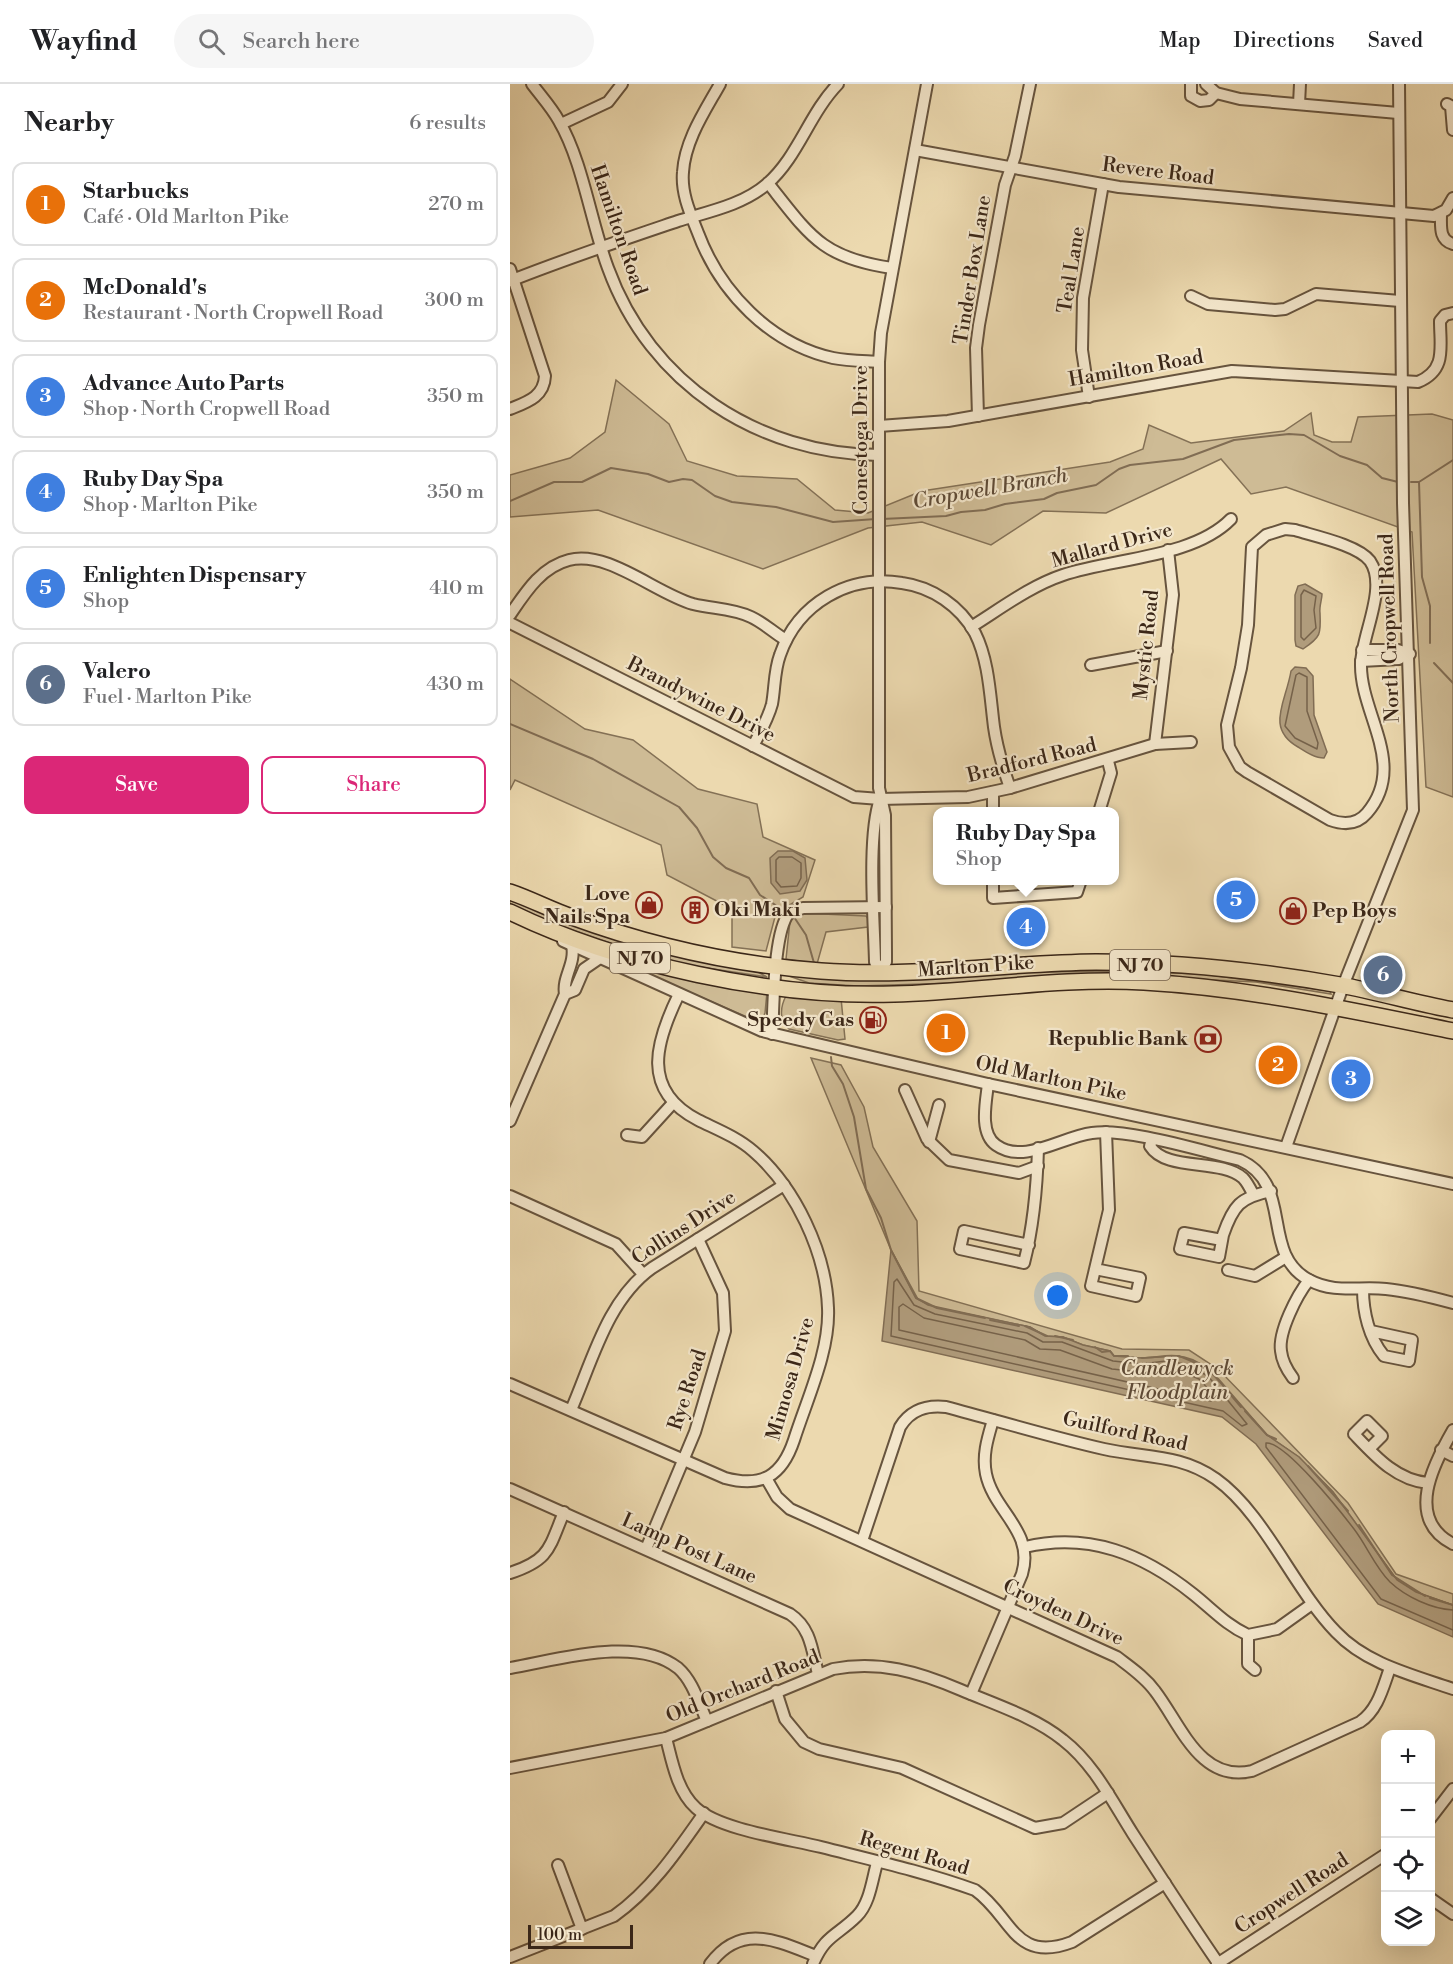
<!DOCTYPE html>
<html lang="en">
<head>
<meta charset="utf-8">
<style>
	:root { --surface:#fff; --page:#f6f6f6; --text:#202124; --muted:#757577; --line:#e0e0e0; --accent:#db2777 }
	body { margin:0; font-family:"Libre Bodoni",serif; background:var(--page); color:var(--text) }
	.controls { position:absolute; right:18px; bottom:18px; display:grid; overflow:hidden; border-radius:12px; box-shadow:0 6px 24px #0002 }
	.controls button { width:54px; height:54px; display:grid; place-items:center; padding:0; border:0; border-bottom:2px solid var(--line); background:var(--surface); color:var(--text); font:30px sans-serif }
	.scale { position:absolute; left:18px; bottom:15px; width:105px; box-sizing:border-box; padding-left:6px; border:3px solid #3b2718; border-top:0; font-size:16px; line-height:21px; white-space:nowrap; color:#3b2718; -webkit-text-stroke:4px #f3e6cb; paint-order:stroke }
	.you { position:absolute; left:548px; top:1212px; width:21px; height:21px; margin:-15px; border:4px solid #fff; border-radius:50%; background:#1a73e8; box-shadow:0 0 0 9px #1a73e833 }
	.badge { display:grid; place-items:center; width:39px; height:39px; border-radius:50%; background:var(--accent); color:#fff; font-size:20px; font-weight:700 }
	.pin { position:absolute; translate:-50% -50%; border:3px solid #fff; box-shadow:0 2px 6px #0006 }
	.popup { position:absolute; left:423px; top:723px; width:186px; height:78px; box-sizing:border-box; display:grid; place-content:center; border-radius:12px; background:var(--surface); filter:drop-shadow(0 2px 4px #0005); font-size:20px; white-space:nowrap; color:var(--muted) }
	.popup b { font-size:22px; color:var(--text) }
	.popup::after { content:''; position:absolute; left:50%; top:100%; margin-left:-12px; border:12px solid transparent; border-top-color:var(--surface) }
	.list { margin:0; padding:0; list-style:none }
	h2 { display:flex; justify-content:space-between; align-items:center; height:78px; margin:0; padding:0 24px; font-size:26px }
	h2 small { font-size:20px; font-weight:400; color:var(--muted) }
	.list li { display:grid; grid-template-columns:39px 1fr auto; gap:18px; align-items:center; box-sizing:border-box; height:84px; margin:0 12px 12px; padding:0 12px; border:2px solid var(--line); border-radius:12px }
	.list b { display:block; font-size:22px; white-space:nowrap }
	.list p { margin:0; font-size:20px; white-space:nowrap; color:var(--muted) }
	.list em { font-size:20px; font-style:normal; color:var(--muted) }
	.actions { display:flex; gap:12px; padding:18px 24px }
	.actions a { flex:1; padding:14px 0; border:2px solid var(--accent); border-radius:12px; text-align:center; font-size:21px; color:var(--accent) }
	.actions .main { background:var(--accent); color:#fff }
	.icon { flex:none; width:33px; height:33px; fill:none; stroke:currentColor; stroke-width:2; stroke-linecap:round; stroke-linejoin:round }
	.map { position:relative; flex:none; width:943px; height:1880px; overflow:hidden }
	header { display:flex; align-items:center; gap:36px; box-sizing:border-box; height:84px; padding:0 30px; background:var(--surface); border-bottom:2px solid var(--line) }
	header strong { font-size:28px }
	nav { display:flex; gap:33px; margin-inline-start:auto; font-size:21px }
	.search { width:420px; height:54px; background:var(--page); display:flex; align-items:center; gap:15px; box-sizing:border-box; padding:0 21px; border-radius:33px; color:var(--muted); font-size:22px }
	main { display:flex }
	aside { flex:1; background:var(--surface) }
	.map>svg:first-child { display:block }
	.green { fill:#cebb95; stroke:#847156; stroke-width:1.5 }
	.water { fill:#b09c7c; stroke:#816d54; stroke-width:1.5 }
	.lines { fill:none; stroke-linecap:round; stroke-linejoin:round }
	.shore { stroke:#76624a; stroke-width:1.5 }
	.stream { stroke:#816d54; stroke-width:2 }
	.minor-casing { stroke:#67543e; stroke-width:14 }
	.highway-casing { stroke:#3b2718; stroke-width:18 }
	.minor { stroke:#f3e6cb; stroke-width:10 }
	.highway { stroke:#ecd9af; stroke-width:15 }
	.labels { text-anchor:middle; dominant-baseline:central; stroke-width:4.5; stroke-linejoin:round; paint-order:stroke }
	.shield { fill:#f3e6cb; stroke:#72604e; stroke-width:1.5 }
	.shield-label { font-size:18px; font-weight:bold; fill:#3b2718 }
	.street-label { font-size:20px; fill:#3b2718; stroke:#f3e6cb }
	.poi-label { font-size:20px; font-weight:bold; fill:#3b2718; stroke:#f3e6cb; text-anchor:end }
	.water-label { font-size:21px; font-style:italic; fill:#5e4a36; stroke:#f3e6cb }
</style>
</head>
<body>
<header>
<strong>Wayfind</strong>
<div class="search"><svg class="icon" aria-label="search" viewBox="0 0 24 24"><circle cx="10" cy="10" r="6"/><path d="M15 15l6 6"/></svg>Search here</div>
<nav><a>Map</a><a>Directions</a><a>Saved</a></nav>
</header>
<main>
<aside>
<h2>Nearby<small>6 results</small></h2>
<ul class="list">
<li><span class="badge" style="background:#e8710a">1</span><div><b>Starbucks</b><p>Café · Old Marlton Pike</p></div><em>270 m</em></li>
<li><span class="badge" style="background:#e8710a">2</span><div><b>McDonald's</b><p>Restaurant · North Cropwell Road</p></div><em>300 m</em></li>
<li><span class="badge" style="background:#3f7fe0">3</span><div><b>Advance Auto Parts</b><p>Shop · North Cropwell Road</p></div><em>350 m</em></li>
<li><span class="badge" style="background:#3f7fe0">4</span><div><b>Ruby Day Spa</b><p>Shop · Marlton Pike</p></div><em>350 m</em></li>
<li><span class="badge" style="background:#3f7fe0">5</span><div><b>Enlighten Dispensary</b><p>Shop</p></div><em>410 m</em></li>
<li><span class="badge" style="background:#5c6f8a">6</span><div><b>Valero</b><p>Fuel · Marlton Pike</p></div><em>430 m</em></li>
</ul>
<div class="actions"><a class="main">Save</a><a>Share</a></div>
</aside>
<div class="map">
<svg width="943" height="1880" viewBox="0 0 943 1880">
	<rect width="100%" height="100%" fill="#ecd9af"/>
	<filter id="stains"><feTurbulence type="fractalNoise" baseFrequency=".00333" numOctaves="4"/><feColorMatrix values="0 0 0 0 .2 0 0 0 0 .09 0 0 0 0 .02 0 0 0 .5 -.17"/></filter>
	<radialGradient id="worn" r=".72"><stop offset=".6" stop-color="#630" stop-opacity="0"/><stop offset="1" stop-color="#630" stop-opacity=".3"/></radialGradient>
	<g class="green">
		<polygon points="106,296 159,340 177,377 227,392 287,395 325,426 358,429 412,407 600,378 633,365 639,341 681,359 774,347 801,329 804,351 822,358 841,358 848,333 922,330 943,336 943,713 916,703 902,448 776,403 741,410 711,375 596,429 533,427 481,461 412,438 358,444 253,485 88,426 0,433 0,391 60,374 95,348"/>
		<polygon points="0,595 75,645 123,656 188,705 247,720 253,753 305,776 293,813 266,829 256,867 222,863 222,825 157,791 151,761 5,696 0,706"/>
		<polygon points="0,814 110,857 175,874 248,888 257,893 183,882 123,867 0,824"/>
		<polygon points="291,829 356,832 360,837 358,843 316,848 307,880 276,875 280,837"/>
		<polygon points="94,871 257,908 255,929 252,935 244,936"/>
		<polygon points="608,887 692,890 820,907 821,910 746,898 641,893 348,902 299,899 279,892"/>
		<path d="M276,912L331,914L335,955L328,956L279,945C269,937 270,923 276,912Z"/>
		<polygon points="301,974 331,981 354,1023 363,1063 407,1137 409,1207 612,1265 679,1266 708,1285 838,1419 886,1490 943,1510 943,1521 906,1508 887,1496 823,1408 789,1373 757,1351 699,1284 669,1272 631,1274 604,1272 600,1267 573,1261 553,1253 535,1252 520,1243 427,1224 409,1217 381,1166"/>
	</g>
	<g class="water">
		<path d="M795,500L812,510C812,516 809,522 810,529C811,550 811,553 793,565L786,562L785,556V511L788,502Z"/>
		<path d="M785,583L796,584L803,592L804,631L817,668L814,674C805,674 796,668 788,663C755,644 776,618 781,587Z"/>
		<polygon points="268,767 283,767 295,774 297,796 290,807 270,810 261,799 260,774"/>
		<polygon points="381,1166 406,1214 418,1221 520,1243 535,1252 553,1253 573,1261 600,1267 604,1272 631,1274 669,1272 699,1285 757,1351 789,1373 823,1408 887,1496 906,1508 943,1521 943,1553 868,1520 746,1360 712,1333 372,1257"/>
	</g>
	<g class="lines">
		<g class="shore">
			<polygon points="794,506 806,512 804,526 806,544 794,556 791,553 791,511"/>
			<polygon points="789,589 797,593 797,627 808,659 807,665 785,654 775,642 786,591"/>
			<polygon points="269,773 282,773 291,779 291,794 287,802 271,803 266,797 266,776"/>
			<polygon points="387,1195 404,1221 425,1230 517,1249 533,1258 552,1258 603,1277 631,1280 656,1277 675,1280 698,1292 737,1340 732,1342 713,1327 381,1252 384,1198"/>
			<polygon points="393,1220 414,1234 515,1256 530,1265 550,1266 602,1285 631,1288 657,1285 672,1287 691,1296 705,1315 701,1317 389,1246 389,1223"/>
			<path d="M943,1526C922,1525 896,1513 880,1498C865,1483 857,1462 844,1445C831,1428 775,1357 756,1359V1363L871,1515L943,1546"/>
		</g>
		<g class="stream">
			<polyline points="901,398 909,398"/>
			<polyline points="909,398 912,493 920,522 920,559"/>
			<polyline points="909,398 943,376"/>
			<polyline points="0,417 44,398 72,398 101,384 138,390 159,398 173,395 182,396 205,412 222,418 266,423 323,438 366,435"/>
			<polyline points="372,435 436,432 451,428 475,426 495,420 534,415 547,409 586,401 609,385 620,381 673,375 724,356 779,350 794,351 830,372 857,381 872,394 888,398"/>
			<polyline points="924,579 943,599"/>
			<polyline points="0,640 83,675 169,723 187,744 203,773 216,784 239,794 250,811 273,826"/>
			<polyline points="284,833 296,851 304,879"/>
			<polyline points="321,973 322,982 333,1000 344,1033 356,1105 371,1134 381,1166 406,1214 427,1224 475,1234"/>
			<polyline points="480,1236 509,1242"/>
			<polyline points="515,1242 537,1252"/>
			<polyline points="545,1252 563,1256"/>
			<polyline points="585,1263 592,1268 600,1267 604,1272 618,1272"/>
			<path d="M632,1274C644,1274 654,1271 666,1272C697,1274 712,1302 731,1323"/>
			<polyline points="735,1327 757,1351 766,1355"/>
			<polyline points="798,1382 838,1427"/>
			<polyline points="849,1441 882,1491 915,1512"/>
			<polyline points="920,1514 943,1521"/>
		</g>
		<defs>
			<g id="minor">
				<path d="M22,0C31,12 42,24 49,37C73,78 81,139 98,184C140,300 248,370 369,371"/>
				<path d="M210,0C195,27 175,56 173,88C171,109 180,129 188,149C210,208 260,260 323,274C338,277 354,277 369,278"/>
				<polyline points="681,0 681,12 690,17 699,16 706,9"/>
				<polyline points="696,0 706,9 730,15 888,29"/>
				<polyline points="789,20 790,0"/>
				<polyline points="937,20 941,22 943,46"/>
				<polyline points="51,40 98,18 112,0"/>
				<polyline points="405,66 609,103 924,132 936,126 943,114"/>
				<path d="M258,99C300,152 312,174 382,184"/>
				<path d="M931,130C931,143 929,156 943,160"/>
				<path d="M0,185L35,292C34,313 17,318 0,325"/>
				<path d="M0,197C55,175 112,156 168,137C197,128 233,121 257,100C288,73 299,30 328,0"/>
				<polyline points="681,212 698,220 765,226 775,225 806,210 890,217"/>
				<polyline points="579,313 572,266 573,214 593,100"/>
				<polyline points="468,332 466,264 469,241 495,101 505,72 520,0"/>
				<path d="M369,342L438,337L722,287L908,298C937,286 930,263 930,237L935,231L943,229"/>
				<path d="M775,445L785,446C804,452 848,461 860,477C878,503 852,550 851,580C850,630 898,681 857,729C847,741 834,741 820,736L737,688L730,683L719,663L717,641L731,584L738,541L742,463L756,451Z"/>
				<path d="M0,531C15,509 31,483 59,476C98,466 145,509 183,520C203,525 222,524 241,533C254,539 264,549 276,556"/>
				<polyline points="0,539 344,713 370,715 458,713 500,704 645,660 681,658"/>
				<path d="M461,543C490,525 520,502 553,491C603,474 683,474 721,435"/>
				<polyline points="852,566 888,566 900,570"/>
				<polyline points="851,577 889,575 895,570"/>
				<polyline points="581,581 657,567"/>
				<polyline points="645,660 663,511 658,466"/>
				<path d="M243,662C250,649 258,635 262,620C265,604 264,587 270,571C288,519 339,490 392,499C422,503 450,522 465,549C479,577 480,612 484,643C487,664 493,684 500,704"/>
				<polyline points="483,708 483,728"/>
				<path d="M370,715C357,753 364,835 365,878L370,888"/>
				<polyline points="589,728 601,689 598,677"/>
				<polyline points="483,796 483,814 567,808 571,796"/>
				<polyline points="53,857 252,947 478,1000 943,1100"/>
				<polyline points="370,885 376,878 376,869 375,731 369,704 369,278 371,249 417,0"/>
				<polyline points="55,910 65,906 74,885 90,874"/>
				<path d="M262,950C264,923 263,849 279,829L293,824L376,823"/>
				<path d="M478,1000C476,1018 469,1049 486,1061C514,1081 551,1053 582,1049C618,1044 691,1067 730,1076C785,1101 749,1169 799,1196C825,1210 849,1202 876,1205C898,1207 921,1213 943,1219"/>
				<polyline points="395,1006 417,1055 439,1076 509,1089 528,1082"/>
				<path d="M0,1037L55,910C52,893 66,880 62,861"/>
				<polyline points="117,1051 132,1053 163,1019"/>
				<path d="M642,1056L640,1062C656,1088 710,1074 733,1094C737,1098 740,1104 743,1110"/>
				<polyline points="419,1058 429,1021"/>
				<polyline points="776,1063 833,902 903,726 893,419 889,0"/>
				<polyline points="0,1112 106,1160 133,1190"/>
				<path d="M712,1156L674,1149L670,1165L709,1173L713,1151C723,1122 730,1113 761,1107"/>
				<path d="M519,1161L454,1147L450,1165L514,1179C524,1140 527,1104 528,1064"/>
				<polyline points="585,1185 630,1194 626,1212 581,1202 599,1126 596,1048"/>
				<polyline points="718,1186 745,1192 776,1173"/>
				<path d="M853,1205C853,1228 859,1254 874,1272L899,1277L902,1256L861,1247"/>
				<path d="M783,1294C777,1286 772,1277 771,1267C768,1248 787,1211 799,1196"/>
				<path d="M0,1300L215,1394C252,1404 272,1392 284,1356C297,1315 320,1267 318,1224C316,1168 285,1103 243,1067C227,1053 206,1045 188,1036C130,1006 146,957 169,910"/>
				<path d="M61,1326C82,1278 97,1216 142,1184L274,1101"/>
				<path d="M943,1346C924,1379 894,1435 943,1460"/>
				<path d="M859,1365L872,1352L857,1337L844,1350C865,1372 886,1396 918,1399"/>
				<polyline points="931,1366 943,1372"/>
				<path d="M256,1394L267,1413L280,1425L607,1573C620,1583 635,1593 645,1607C671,1641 690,1699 742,1687L850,1638C868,1626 873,1603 880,1584"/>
				<path d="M0,1405L280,1530C301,1544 302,1566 308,1590"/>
				<path d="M352,1457L390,1343C401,1325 417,1321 436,1323C489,1337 541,1353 594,1365C635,1374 671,1370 706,1395C754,1429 784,1505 826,1548C856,1580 903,1591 943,1605"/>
				<path d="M515,1463C579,1448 633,1470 683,1510C702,1525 716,1541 738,1551L767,1545L802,1520"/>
				<polyline points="136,1465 185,1348 215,1247 213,1209 188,1155"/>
				<path d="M0,1489C40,1476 39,1464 54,1428"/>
				<polyline points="738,1551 738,1580 745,1586"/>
				<path d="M0,1584C47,1576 127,1551 168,1584C183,1597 189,1620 197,1637"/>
				<polyline points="266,1607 275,1635 294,1658 309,1665 392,1684 525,1744 553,1739 598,1709"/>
				<path d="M461,1610L512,1490C525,1447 484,1428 476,1390C472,1371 478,1353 483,1336"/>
				<path d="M156,1654C162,1677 167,1707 186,1724C210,1746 279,1755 311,1763C362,1776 415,1788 465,1806C502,1832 504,1880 562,1858L655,1799"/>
				<path d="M0,1684L156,1654L323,1585C369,1576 409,1588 451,1606C484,1620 525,1633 553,1656C584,1680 602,1717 623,1750C651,1793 679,1837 708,1879"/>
				<polyline points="920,1735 943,1705"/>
				<polyline points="48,1781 72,1845"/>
				<polyline points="920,1814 943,1830"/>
				<path d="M0,1873L104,1832C142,1805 168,1766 194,1729"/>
				<path d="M200,1880C231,1838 267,1857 306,1872"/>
				<path d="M303,1880C315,1851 327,1852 347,1832C360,1819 362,1796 367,1779"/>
				<polyline points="707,1880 876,1770"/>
			</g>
			<g id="highway">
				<path d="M0,808C21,815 41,826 62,833C141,862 228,881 311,887C403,894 494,879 586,878C666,878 751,887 830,901C868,908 905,919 943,926"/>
				<path d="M0,828C109,881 263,914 384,910C467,908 550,893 634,898C739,904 840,926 943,947"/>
			</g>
		</defs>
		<use href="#minor" class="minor-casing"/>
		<use href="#highway" class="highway-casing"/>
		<use href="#minor" class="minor"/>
		<use href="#highway" class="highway"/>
	</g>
	<defs>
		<symbol id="shop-ring" viewBox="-11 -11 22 22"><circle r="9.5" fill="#f3e6cb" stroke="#8f2418" stroke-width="1.5"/><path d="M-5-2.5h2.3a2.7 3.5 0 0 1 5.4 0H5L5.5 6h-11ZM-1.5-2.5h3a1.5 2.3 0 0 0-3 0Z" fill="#8f2418"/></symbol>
		<symbol id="building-ring" viewBox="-11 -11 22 22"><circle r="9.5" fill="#f3e6cb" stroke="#8f2418" stroke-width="1.5"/><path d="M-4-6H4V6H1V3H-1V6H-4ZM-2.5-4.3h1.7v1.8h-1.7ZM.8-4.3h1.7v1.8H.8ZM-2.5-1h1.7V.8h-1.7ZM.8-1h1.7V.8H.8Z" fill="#8f2418"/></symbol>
		<symbol id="fuel-ring" viewBox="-11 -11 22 22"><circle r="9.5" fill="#f3e6cb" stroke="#8f2418" stroke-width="1.5"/><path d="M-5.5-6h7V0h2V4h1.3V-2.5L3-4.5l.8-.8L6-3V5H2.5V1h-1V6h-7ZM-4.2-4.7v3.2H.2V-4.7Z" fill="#8f2418"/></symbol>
		<symbol id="bank-ring" viewBox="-11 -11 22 22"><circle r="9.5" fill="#f3e6cb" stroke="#8f2418" stroke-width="1.5"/><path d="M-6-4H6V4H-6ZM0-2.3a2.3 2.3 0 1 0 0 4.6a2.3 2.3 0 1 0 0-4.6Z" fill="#8f2418"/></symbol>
	</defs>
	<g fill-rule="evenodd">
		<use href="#shop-ring" x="124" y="806" width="30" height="30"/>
		<use href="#building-ring" x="170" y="811" width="30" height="30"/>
		<use href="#shop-ring" x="768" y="812" width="30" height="30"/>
		<use href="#fuel-ring" x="348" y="921" width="30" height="30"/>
		<use href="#bank-ring" x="683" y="940" width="30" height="30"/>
	</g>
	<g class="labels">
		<g class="shield">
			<rect x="100" y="859" width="60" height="30" rx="4.5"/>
			<rect x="600" y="866" width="60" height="30" rx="4.5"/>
		</g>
		<g class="shield-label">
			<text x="130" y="874">NJ 70</text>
			<text x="630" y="881">NJ 70</text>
		</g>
		<g class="street-label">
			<text transform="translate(648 88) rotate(7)">Revere Road</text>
			<text transform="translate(108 146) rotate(71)">Hamilton Road</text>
			<text transform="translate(463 186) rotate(-81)">Tinder Box Lane</text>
			<text transform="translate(562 186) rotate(-81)">Teal Lane</text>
			<text transform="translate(626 285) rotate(-10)">Hamilton Road</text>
			<text transform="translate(351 356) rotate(-90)">Conestoga Drive</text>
			<text transform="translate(602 462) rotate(-15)">Mallard Drive</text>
			<text transform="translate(880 544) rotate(-92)">North Cropwell Road</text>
			<text transform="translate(637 561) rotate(-84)">Mystic Road</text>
			<text transform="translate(191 616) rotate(27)">Brandywine Drive</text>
			<text transform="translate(522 677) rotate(-14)">Bradford Road</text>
			<text transform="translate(466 883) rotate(-4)">Marlton Pike</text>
			<text transform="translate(541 995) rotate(12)">Old Marlton Pike</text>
			<text transform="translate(174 1144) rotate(-33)">Collins Drive</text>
			<text transform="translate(281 1295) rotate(-74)">Mimosa Drive</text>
			<text transform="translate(178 1306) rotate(-72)">Rye Road</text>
			<text transform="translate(615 1348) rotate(12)">Guilford Road</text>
			<text transform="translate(179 1465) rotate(24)">Lamp Post Lane</text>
			<text transform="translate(553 1529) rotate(25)">Croyden Drive</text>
			<text transform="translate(233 1603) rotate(-22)">Old Orchard Road</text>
			<text transform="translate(404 1770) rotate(16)">Regent Road</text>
			<text transform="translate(782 1810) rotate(-33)">Cropwell Road</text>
		</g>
		<g class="poi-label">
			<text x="120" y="810">Love<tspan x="120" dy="23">Nails Spa</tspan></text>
			<text x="204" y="826" text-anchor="start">Oki Maki</text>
			<text x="802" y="827" text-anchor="start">Pep Boys</text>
			<text x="344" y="936">Speedy Gas</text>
			<text x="678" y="955">Republic Bank</text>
		</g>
		<g class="water-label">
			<text transform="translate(480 405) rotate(-10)">Cropwell Branch</text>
			<text x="667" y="1285">Candlewyck<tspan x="667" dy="24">Floodplain</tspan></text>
		</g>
	</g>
	<rect width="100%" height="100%" filter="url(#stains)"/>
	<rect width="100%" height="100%" fill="url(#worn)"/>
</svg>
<div class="controls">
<button>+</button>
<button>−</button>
<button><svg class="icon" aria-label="locate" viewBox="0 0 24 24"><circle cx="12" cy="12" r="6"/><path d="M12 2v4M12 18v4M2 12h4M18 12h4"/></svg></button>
<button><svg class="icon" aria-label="layers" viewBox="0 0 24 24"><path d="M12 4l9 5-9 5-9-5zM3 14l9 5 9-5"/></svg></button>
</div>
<div class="scale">100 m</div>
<div class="you"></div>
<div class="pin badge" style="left:436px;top:949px;background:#e8710a">1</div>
<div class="pin badge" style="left:768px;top:981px;background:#e8710a">2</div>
<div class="pin badge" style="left:841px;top:995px;background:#3f7fe0">3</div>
<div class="pin badge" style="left:516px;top:843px;background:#3f7fe0">4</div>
<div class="popup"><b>Ruby Day Spa</b>Shop</div>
<div class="pin badge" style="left:726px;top:816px;background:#3f7fe0">5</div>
<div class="pin badge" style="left:873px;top:891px;background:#5c6f8a">6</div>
</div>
</main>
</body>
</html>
